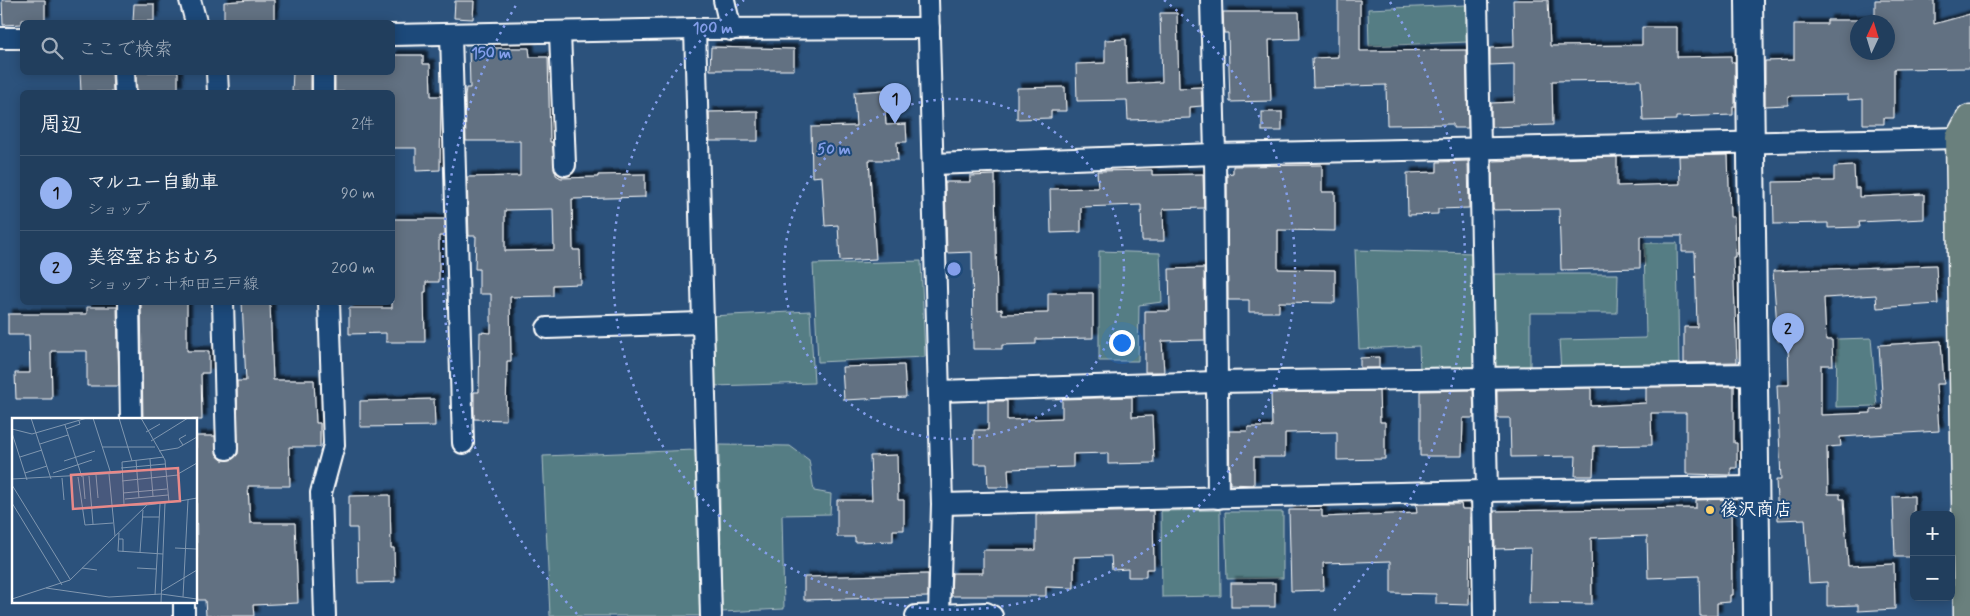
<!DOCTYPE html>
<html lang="ja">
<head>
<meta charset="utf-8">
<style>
	:root { --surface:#213e5d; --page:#294563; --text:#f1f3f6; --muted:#a2aebc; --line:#3e5772; --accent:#95b2f1 }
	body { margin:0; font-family:Mynerve,"Klee One",sans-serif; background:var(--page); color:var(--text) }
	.controls { position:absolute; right:15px; bottom:15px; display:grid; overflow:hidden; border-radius:8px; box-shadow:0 2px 12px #0003 }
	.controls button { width:45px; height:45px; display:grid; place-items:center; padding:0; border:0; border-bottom:1px solid var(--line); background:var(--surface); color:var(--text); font:25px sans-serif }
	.compass { position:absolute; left:1850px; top:15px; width:45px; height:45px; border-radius:50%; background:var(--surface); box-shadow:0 2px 12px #0003; rotate:4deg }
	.you { position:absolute; left:1121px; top:342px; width:18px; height:18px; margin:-12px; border:4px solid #fff; border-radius:50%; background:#1a73e8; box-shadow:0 0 0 8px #1a73e833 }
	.badge { display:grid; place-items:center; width:32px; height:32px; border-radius:50%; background:var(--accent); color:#111; font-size:16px; font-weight:700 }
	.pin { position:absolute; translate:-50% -41px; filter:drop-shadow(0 1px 2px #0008) }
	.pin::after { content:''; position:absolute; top:26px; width:18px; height:15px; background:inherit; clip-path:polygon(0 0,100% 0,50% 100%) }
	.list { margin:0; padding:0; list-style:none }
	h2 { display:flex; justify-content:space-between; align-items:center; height:65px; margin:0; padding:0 20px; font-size:21px }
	h2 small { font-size:16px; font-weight:400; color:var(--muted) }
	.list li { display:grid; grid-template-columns:32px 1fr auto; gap:15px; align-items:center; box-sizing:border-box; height:75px; padding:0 20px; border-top:1px solid var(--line) }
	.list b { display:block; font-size:19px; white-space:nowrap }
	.list p { margin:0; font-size:16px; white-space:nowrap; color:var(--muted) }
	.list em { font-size:16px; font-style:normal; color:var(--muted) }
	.icon { flex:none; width:28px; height:28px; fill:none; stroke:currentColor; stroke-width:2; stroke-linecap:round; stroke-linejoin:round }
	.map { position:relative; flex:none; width:1970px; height:616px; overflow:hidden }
	.search { position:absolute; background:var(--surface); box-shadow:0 2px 12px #0003; left:20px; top:20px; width:375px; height:55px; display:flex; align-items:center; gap:12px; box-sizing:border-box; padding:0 18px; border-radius:8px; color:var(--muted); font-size:19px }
	.panel { position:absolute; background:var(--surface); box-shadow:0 2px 12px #0003; left:20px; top:90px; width:375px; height:215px; border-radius:8px }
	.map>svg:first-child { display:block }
	.green { fill:#547d84; stroke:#aabec2 }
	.building { fill:#627182; stroke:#fff; fill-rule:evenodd; filter:url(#shadow) }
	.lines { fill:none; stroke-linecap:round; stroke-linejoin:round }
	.minor-casing { stroke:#fff; stroke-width:24 }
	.tertiary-casing { stroke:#fff; stroke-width:30 }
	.primary-casing { stroke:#fff; stroke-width:31 }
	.minor { stroke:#1f4a7a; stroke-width:20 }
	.tertiary { stroke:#1f4a7a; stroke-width:26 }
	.primary { stroke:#6a807d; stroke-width:28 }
	.ring { fill:none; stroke:#839eea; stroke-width:2.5; stroke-dasharray:2.5 5 }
	.poi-dot { fill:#ffd166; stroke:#1f4a7a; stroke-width:2 }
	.labels { text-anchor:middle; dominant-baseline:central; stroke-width:4; stroke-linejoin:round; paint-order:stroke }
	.poi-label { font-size:18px; font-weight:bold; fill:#fff; stroke:#1f4a7a; text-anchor:start }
	.inset-road { fill:none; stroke:#8097b0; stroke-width:1 }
	.view { fill:#e88989; fill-opacity:0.15; stroke:#e88989; stroke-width:2.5 }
	.inset-edge { fill:none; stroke:#fff; stroke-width:2.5 }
	.centre { fill:#839eea; stroke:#1f4a7a; stroke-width:2.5 }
	.ring-label { font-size:15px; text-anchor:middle; font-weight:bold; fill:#839eea; stroke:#1f4a7a; stroke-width:4; stroke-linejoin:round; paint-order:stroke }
</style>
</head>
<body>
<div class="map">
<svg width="1970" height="616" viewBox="0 0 1970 616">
	<defs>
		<filter id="shadow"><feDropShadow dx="4.5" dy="-4.5" stdDeviation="1" flood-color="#0009"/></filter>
	</defs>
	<rect width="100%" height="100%" fill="#2c527c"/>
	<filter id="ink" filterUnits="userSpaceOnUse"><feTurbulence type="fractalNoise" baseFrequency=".02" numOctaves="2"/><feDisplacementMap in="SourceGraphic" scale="10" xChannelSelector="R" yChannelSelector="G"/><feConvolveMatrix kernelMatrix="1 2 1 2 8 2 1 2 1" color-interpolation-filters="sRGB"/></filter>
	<g filter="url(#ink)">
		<g class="green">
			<polygon points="1466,5 1468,42 1369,46 1368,9"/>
			<polygon points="1644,243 1677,243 1679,367 1561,371 1559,340 1646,338"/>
			<polygon points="1355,250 1474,253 1477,370 1420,371 1419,346 1359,349"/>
			<polygon points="1099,251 1160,253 1162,302 1139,305 1138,361 1099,361"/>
			<polygon points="921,261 925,357 818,362 813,264"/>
			<polygon points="1494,274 1618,274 1617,313 1530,313 1530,367 1493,367"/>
			<polygon points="810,311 814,383 713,386 711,316"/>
			<polygon points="1871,338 1877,406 1836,407 1837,339"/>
			<polygon points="719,445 790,446 809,460 814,491 831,494 830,514 782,515 784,609 722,612"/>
			<polygon points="695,450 702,616 550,616 543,456"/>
			<polygon points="1220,510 1221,596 1162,597 1161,511"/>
			<polygon points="1225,512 1283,512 1283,578 1227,579"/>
		</g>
		<g class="building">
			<polygon points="2,0 45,0 45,21 22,20 22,24 3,25"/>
			<polygon points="253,0 274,0 274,22 224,22 224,2"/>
			<polygon points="1338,0 1360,0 1360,51 1466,50 1468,128 1453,128 1453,124 1387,125 1386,85 1313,87 1312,58 1338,57"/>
			<polygon points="1513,0 1548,0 1550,46 1642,45 1642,27 1677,27 1677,57 1731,56 1731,62 1735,62 1735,107 1733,107 1733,115 1676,117 1676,120 1643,121 1641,80 1552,81 1553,125 1491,127 1491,103 1514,102 1514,64 1490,65 1490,48 1514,47"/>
			<path d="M1875,0H1934V24L1970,14V68L1894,69V118H1884V124H1863V99L1848,100V95L1788,96V105L1765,106V61L1794,60V24H1827V20H1875ZM1858,22H1888V52H1858Z"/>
			<polygon points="455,1 474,1 473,19 454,18"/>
			<polygon points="134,4 154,4 154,21 133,21"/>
			<polygon points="1223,12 1299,12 1300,39 1269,40 1271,101 1230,102 1228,33 1224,33"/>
			<polygon points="1160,13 1177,13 1179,88 1201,87 1202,106 1190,107 1190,118 1128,120 1127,100 1077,101 1076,64 1105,63 1105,40 1126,39 1127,84 1162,82"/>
			<polygon points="711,47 794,49 794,70 710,70"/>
			<path d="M469,48H529L530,57H548L550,142H552L556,175L561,178L598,177V175L645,174V197L572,199L573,250H580L581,284L553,285V296L510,297L511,361H507L506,420L474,419V392H479L480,332L491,333V294H479V269H475L476,236H469L467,177L520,176V141H466L465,96L466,88H470ZM553,209L554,250L505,251V210Z"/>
			<polygon points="392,55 423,55 423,64 430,64 431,96 441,96 440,170 416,171 416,148 392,148 392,92 335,92 335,72 392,72"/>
			<polygon points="80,72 112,72 113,92 81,92"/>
			<polygon points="136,72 178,72 178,90 137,92"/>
			<polygon points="293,72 311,72 311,92 292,92"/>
			<polygon points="1065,87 1066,111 1051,111 1051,118 1017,119 1017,88"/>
			<polygon points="884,90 886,125 906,124 907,142 897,142 898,160 869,160 876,259 840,261 838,225 825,226 822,176 812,177 811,127 856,126 854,92"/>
			<polygon points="758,111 758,141 710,141 709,112"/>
			<rect x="1262" y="112" width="20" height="19"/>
			<polygon points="1728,155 1730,217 1734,217 1735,257 1733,257 1737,362 1684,363 1684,327 1697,327 1695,252 1682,252 1682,236 1640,236 1640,268 1561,270 1559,209 1494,210 1493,207 1492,161 1617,157 1617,186 1680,184 1679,156"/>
			<polygon points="1468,161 1469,208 1438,209 1438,214 1408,215 1407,173 1437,172 1437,162"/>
			<polygon points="1322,165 1322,192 1335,192 1335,231 1278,230 1278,269 1335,270 1335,303 1279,302 1279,312 1249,312 1249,300 1228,300 1227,174 1233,173 1233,166"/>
			<polygon points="1854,166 1855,188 1859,188 1859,197 1924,194 1924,219 1859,222 1860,227 1828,228 1828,223 1774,224 1773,182 1834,181 1834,167"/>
			<polygon points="1152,170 1152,175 1203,174 1204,208 1163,209 1164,241 1142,241 1141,205 1081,207 1081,232 1051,233 1050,189 1098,188 1097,171"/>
			<polygon points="995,175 997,310 1002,309 1002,314 1048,313 1048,293 1093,293 1093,338 1036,339 1036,344 1002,345 1002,349 973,349 972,252 947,253 945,182 970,182 970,176"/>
			<polygon points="392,219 445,219 445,236 439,236 439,282 426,282 426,292 424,292 425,342 386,342 386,333 349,334 349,308 392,308"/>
			<polygon points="1936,265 1938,304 1877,308 1876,295 1824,298 1826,340 1832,340 1833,365 1821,365 1821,415 1871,413 1871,410 1883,409 1879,345 1941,341 1944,384 1936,384 1939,431 1840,437 1841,446 1827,447 1828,494 1840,494 1840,499 1844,499 1848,566 1894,564 1895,609 1858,611 1858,605 1827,606 1827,582 1809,583 1805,519 1778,520 1776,480 1781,480 1777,385 1789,385 1788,340 1778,341 1773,271"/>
			<polygon points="1204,268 1205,340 1162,341 1164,372 1145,372 1145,311 1170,311 1169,269"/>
			<polygon points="141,302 187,302 187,351 209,351 209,373 201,373 202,420 143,420"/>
			<polygon points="242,302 270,302 273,380 314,380 316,423 320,423 320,447 289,447 290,486 248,486 250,523 295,523 298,603 253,605 254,616 206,616 205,600 197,600 196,436 215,436 217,455 222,460 233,459 238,454 237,381 246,381"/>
			<polygon points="87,307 117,307 119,386 87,386 87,351 51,351 52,399 16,399 15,373 30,373 29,335 8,335 8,314 87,314"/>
			<polygon points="1379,357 1379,368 1360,368 1360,358"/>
			<polygon points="904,365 906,397 844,400 842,367"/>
			<polygon points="1734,386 1734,443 1737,443 1737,468 1731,468 1731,475 1686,474 1686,413 1651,413 1652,445 1594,446 1593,476 1575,476 1576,456 1511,457 1510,418 1497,418 1497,390 1591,388 1591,406 1646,403 1646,387"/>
			<polygon points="1473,390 1474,418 1463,418 1462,456 1420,456 1420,391"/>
			<polygon points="1379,391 1380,422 1385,422 1385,459 1337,460 1337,432 1285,433 1285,457 1254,457 1254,485 1230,484 1229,431 1248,431 1248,427 1272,427 1271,393"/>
			<polygon points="1132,397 1132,417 1152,416 1154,463 1108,464 1108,453 1073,454 1073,467 1008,469 1009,487 988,487 987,464 974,464 974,430 988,430 988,401 1007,401 1007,420 1062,418 1062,399"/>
			<polygon points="434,399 435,426 360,427 360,401"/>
			<polygon points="897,455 898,500 904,500 904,530 893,530 893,541 855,542 855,537 837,537 837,500 872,500 870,456"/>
			<polygon points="390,495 391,548 394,548 395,582 358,583 357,528 349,528 349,496"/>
			<polygon points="1914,496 1914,557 1895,557 1893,497"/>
			<polygon points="1731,499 1732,595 1730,595 1730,602 1717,603 1717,616 1700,616 1699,576 1648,578 1647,536 1591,538 1592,604 1529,603 1531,548 1495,549 1494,511 1696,508 1696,500"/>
			<polygon points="1416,504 1461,504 1462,509 1470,509 1469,605 1436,604 1436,594 1391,593 1391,561 1323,563 1324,590 1291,591 1289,510 1322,510 1322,517 1417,513"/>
			<polygon points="1153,511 1154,569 1146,569 1146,577 1128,577 1128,569 1112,570 1111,556 1074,557 1074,588 1046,587 1046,596 951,596 952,573 983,573 983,550 1036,550 1036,514"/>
			<polygon points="928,574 928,597 804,600 804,577"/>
			<rect x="1231" y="583" width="44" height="24"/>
		</g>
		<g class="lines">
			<defs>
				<g id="minor">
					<polyline points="190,0 196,22"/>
					<polyline points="724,0 731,30"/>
					<polyline points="928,0 942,504 939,615"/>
					<polyline points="1211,0 1215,154 1218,498"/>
					<polyline points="1477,0 1487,491"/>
					<polyline points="695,29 711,616"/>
					<polyline points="560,33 565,165"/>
					<polyline points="392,35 695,29 929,28"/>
					<polyline points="451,35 463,443"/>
					<polyline points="0,38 22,38"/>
					<polyline points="124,72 125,92"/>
					<polyline points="217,72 218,92"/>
					<polyline points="323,72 323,92"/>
					<polyline points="933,164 1215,154 1960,138"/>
					<polyline points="129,302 131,420"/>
					<polyline points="223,302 227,449"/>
					<polyline points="547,328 701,323"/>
					<polyline points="939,391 1216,382 1754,374"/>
					<polyline points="1482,491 1484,616"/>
					<polyline points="942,504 1482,491 1755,487"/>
					<polyline points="184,602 184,616"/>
					<polyline points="325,616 321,493 334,445 329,302"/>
					<polyline points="916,616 986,613 992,616"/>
				</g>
				<polyline id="tertiary" points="1749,0 1757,616"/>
				<polyline id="primary" points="1968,616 1960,138 1970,119"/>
			</defs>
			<use href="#minor" class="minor-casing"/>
			<use href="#tertiary" class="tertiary-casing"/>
			<use href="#primary" class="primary-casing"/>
			<use href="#minor" class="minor"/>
			<use href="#tertiary" class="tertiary"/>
			<use href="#primary" class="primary"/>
		</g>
	</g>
	<g class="ring">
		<circle cx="954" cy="269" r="170"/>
		<path d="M1164 0A341 341 0 1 1 744 0"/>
		<path d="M577 614A511 511 0 0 1 518 2M1390 2A511 511 0 0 1 1331 614"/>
	</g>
	<circle class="poi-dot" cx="1710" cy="510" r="5"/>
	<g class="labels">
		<g class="poi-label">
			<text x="1720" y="510">後沢商店</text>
		</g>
	</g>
	<g transform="translate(12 418)">
		<rect width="185" height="185" fill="#2c527c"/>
		<path class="inset-road" d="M19,0L39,61M81,0L99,56M107,0L120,43M129,0L153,42L157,84M53,7L70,59M0,11L20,16L75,0M54,11L68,6L67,3M134,14L148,6M0,15L15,62M139,23L176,0M28,26L56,17M171,27L167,21L174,17M90,29H143M147,33L166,30L185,19M8,39L30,32M138,41L141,78M124,42L127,80M52,43L83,33M109,50L153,46M13,55L35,48M41,55L80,42M97,56L103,118M84,57L86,80M71,58L73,81M77,58L81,106M59,59L60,79M66,59L73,107L101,105M50,60L52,82M0,61L109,55M110,63L166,57M0,67L58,161M111,75L155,71M113,81L156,77M168,83L185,80M0,85L50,167M112,87L110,44L152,39M100,88L135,87M130,99H147M107,115L106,133L151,136M107,121H111V134M163,130L184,131M128,134L131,92M70,150L85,152M125,150L144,151M34,170L97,179L149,176L185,181M150,173L185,152M143,177L148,86M171,179L176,82M0,181L58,162L135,87L168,83L166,56L185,45M149,185L153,85"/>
		<path class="view" d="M166,50L168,83L61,91L59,57Z"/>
		<rect width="185" height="185" class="inset-edge"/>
	</g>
	<circle cx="954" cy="269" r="8" class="centre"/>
	<g class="ring-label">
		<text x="713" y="33">100 m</text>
		<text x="491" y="58">150 m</text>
		<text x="834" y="154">50 m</text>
	</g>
</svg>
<div class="controls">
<button>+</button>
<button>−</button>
</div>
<svg class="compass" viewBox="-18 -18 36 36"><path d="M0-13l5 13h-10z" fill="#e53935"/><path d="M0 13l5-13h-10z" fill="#a2aebc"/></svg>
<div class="you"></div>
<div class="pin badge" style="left:895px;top:124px">1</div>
<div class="pin badge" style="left:1788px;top:354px">2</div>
<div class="search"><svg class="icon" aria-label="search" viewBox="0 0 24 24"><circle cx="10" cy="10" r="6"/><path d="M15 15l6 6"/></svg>ここで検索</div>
<section class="panel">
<h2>周辺<small>2件</small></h2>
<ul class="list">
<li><span class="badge">1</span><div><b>マルユー自動車</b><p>ショップ</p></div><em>90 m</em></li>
<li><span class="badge">2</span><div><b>美容室おおむろ</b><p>ショップ · 十和田三戸線</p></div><em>200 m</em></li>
</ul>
</section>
</div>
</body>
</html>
